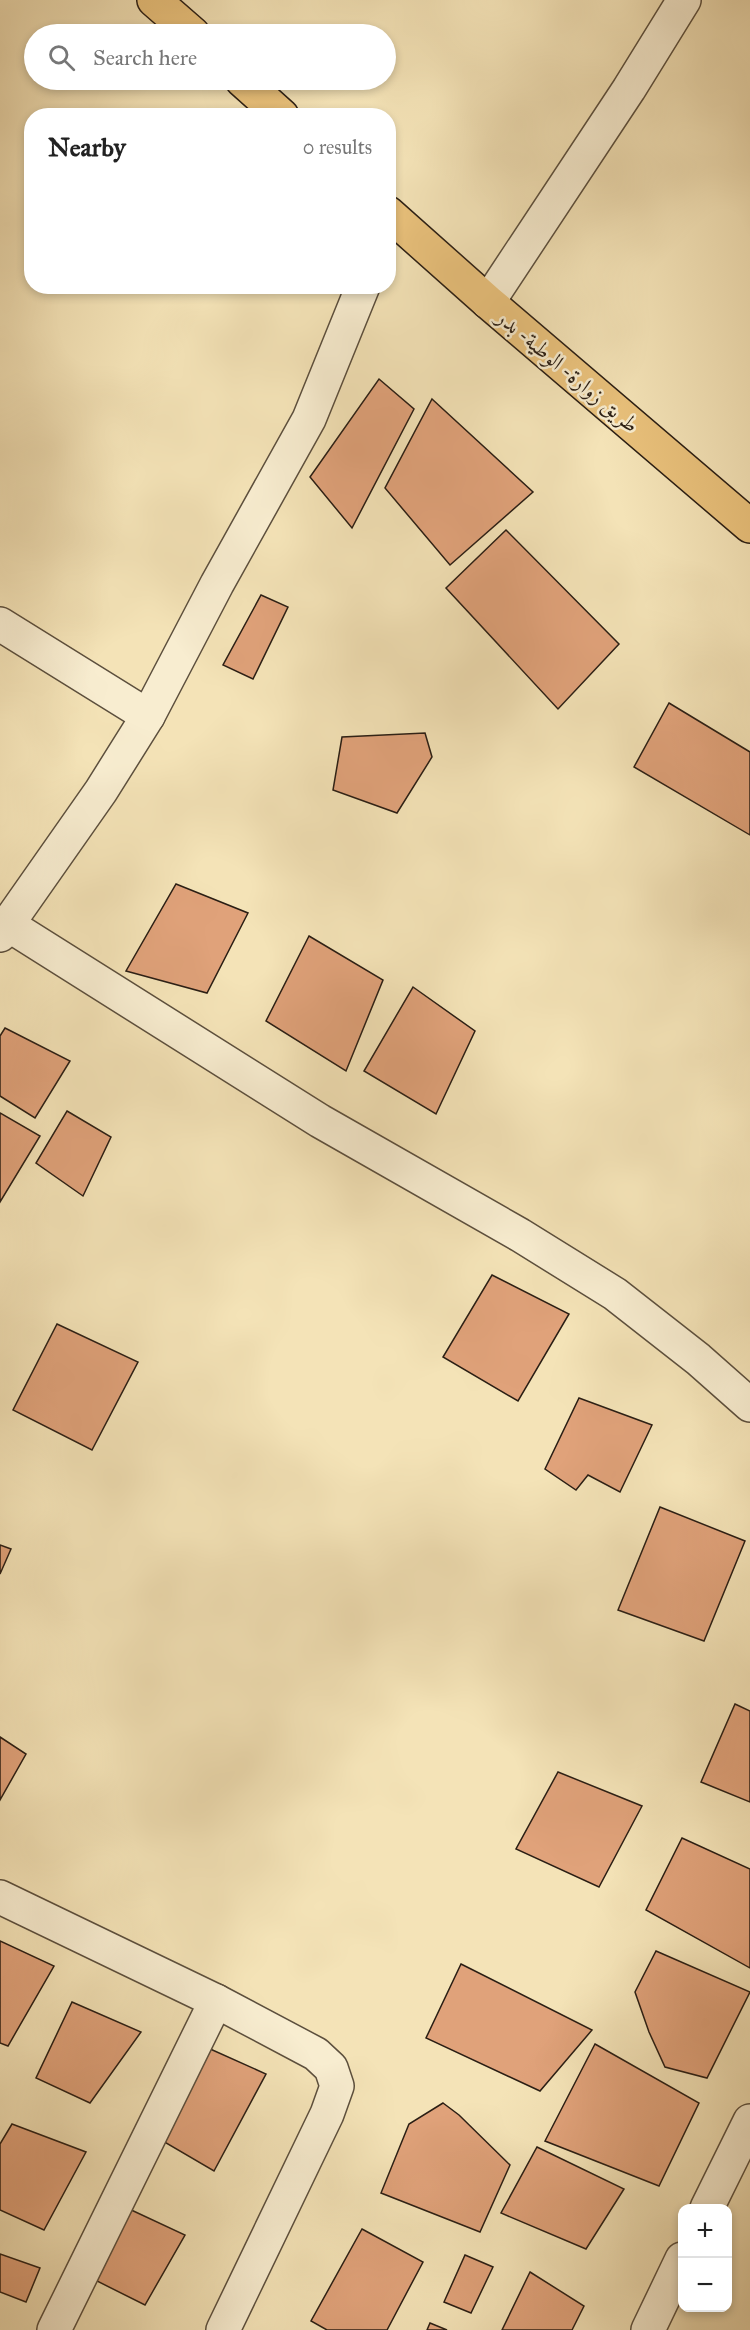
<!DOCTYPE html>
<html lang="en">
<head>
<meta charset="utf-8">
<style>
	:root { --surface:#fff; --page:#f6f6f6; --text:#222; --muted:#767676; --line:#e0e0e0 }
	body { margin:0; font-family:"IM FELL Great Primer",Amiri,serif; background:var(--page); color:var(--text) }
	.controls { position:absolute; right:18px; bottom:18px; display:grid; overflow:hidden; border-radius:12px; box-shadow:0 3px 9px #0003 }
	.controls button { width:54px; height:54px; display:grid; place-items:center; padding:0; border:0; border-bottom:2px solid var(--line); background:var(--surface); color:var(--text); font:30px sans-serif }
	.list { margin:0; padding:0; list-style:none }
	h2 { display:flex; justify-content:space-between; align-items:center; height:78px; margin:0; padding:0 24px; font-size:26px }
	h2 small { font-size:20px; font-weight:400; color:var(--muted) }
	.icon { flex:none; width:33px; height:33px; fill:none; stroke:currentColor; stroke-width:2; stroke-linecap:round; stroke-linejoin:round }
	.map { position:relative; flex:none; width:750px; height:2330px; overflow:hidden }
	.search { position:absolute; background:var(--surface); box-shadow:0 3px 9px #0003; left:24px; top:24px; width:372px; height:66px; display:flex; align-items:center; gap:15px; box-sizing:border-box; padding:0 21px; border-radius:33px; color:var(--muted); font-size:22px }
	.panel { position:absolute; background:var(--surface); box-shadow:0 3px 9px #0003; left:24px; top:108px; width:372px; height:186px; border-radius:24px }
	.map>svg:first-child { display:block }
	.building { fill:#e0a27a; stroke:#2a1e14; stroke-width:1.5 }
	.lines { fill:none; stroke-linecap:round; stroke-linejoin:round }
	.street-casing { stroke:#5c4f3d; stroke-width:36 }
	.highway-casing { stroke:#2a1e14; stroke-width:36 }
	.street { stroke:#f8edd0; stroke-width:33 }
	.highway { stroke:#eac27c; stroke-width:33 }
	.labels { text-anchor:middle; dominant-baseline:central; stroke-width:5; stroke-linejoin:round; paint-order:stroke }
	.street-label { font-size:22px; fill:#2a1e14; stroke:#f8edd0 }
</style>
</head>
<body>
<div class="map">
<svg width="750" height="2330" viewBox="0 0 750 2330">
	<rect width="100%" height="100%" fill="#f4e3b7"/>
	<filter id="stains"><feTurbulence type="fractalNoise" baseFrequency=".00333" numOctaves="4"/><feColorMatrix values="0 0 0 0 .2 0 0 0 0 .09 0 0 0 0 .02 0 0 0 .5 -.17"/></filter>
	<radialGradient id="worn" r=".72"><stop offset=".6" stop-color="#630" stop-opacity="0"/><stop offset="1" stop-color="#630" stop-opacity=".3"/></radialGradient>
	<g class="building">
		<polygon points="379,379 414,409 352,528 310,477"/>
		<polygon points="432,399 533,492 450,565 385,488"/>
		<polygon points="506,530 619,644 558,709 446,588"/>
		<polygon points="261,595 288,607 253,679 223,665"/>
		<polygon points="669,703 750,752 750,835 634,767"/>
		<polygon points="425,733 432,757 397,813 333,790 342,737"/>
		<polygon points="176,884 248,913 207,993 126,971"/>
		<polygon points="309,936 383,980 346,1071 266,1021"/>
		<polygon points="413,987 475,1031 436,1114 364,1071"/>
		<polygon points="5,1028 70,1061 35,1118 0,1096 0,1036"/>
		<polygon points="67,1111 111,1137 83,1196 36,1163"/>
		<polygon points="0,1113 40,1136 0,1202"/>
		<polygon points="492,1275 569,1314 518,1401 443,1357"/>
		<polygon points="57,1324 138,1362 92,1450 13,1410"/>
		<polygon points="579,1398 652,1425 620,1492 588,1475 576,1490 545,1469"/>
		<polygon points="660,1507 745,1541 704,1641 618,1610"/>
		<polygon points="0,1545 11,1549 0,1574"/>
		<polygon points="735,1704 750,1711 750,1802 701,1782"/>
		<polygon points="0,1737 26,1754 0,1800"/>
		<polygon points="558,1772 642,1806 599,1887 516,1849"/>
		<polygon points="682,1838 750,1869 750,1968 646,1910"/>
		<polygon points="0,1941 54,1966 8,2046 0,2043"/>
		<polygon points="656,1951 750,1992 707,2078 665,2067 649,2032 635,1992"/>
		<polygon points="461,1964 592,2030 540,2091 426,2038"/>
		<polygon points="72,2002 141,2032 90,2103 36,2078"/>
		<polygon points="595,2044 699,2103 659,2186 545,2141"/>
		<polygon points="208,2048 266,2074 214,2171 161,2140"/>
		<polygon points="443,2103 459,2115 510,2165 480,2232 381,2193 409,2124"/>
		<polygon points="12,2124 86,2152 44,2230 0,2210 0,2144"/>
		<polygon points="537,2147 624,2189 586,2249 501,2213"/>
		<polygon points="127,2208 185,2235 145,2305 93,2279"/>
		<polygon points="362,2229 423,2262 387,2330 327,2330 311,2321"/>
		<polygon points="0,2254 40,2268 26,2302 0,2292"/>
		<polygon points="465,2255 493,2267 471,2313 444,2302"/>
		<polygon points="530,2272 584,2306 572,2330 502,2330"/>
		<polygon points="430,2323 447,2330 427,2330"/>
	</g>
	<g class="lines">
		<defs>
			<g id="street">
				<polyline points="488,302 629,89 684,0"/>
				<polyline points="0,624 148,716"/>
				<polyline points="7,924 320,1121 520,1235 615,1294 698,1359 750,1405"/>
				<polyline points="0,935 101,791 148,716 217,584 309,419 363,286"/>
				<polyline points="0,1897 216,2001 316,2054 331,2068 337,2086 327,2114 223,2330"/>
				<polyline points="707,2208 750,2121"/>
				<polyline points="54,2330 216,2001"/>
				<polyline points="648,2330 682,2259"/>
			</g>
			<g id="highway">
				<polyline points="154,0 193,34"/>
				<polyline points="242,80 282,116"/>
				<polyline points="388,213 488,302 750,526"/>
			</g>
		</defs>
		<use href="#street" class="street-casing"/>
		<use href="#highway" class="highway-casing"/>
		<use href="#street" class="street"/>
		<use href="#highway" class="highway"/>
	</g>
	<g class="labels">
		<g class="street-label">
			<text transform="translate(568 371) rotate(40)">طريق زوارة- الوطية- بدر</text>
		</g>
	</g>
	<rect width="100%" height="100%" filter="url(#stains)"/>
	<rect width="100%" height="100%" fill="url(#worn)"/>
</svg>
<div class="controls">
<button>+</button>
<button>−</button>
</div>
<div class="search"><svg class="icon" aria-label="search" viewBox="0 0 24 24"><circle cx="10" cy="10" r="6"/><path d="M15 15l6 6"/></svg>Search here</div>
<section class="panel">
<h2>Nearby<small>0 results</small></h2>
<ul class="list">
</ul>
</section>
</div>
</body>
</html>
